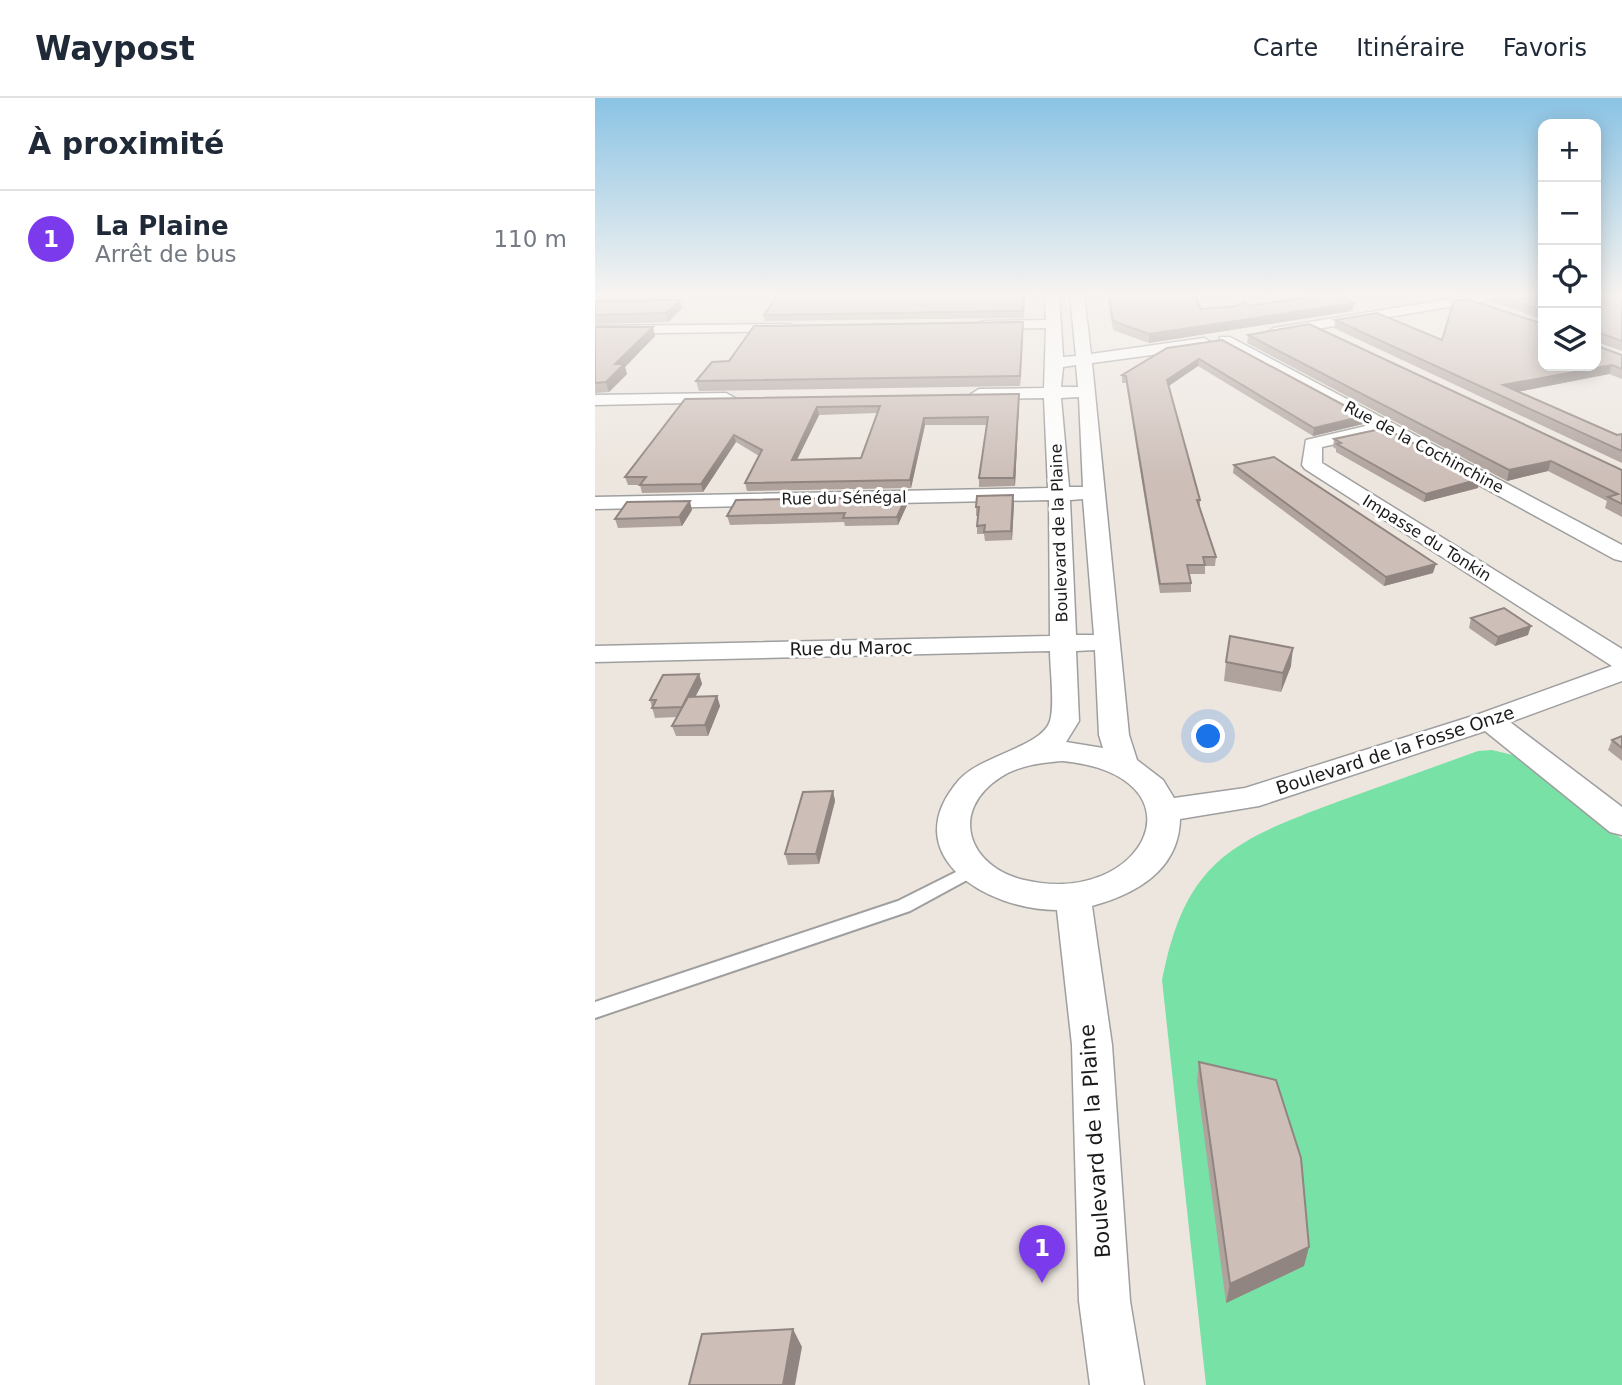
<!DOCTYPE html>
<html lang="fr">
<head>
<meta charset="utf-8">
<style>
	:root { --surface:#fff; --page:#f2f2f3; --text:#1f2937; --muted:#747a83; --line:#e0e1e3; --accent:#7c3aed }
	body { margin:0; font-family:"DejaVu Sans",sans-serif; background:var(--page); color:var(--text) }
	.controls { position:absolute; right:21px; top:21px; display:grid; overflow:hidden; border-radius:14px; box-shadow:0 4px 18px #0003 }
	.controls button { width:63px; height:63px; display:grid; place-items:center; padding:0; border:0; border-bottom:2px solid var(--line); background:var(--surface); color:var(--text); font:35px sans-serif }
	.you { position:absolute; left:614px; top:639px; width:24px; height:24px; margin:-18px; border:5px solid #fff; border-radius:50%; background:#1a73e8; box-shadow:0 0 0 10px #1a73e833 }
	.badge { display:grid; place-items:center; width:46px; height:46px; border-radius:50%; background:var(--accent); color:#fff; font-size:23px; font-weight:700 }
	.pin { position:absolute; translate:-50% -58px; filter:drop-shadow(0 2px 4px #0008) }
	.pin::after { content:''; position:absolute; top:37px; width:24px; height:21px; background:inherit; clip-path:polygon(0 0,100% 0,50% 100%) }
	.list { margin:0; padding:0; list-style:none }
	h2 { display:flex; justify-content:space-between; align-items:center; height:91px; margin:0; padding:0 28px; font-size:30px }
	h2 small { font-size:23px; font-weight:400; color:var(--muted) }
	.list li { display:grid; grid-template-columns:46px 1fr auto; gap:21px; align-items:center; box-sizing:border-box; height:98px; padding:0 28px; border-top:2px solid var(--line) }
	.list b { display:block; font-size:26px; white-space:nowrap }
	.list p { margin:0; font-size:23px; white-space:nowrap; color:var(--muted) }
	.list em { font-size:23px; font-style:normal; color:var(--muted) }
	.icon { flex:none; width:38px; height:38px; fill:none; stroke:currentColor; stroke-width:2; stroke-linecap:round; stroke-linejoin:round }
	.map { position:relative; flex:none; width:1027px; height:1287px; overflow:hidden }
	header { display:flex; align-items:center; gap:42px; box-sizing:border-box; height:98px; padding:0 35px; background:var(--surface); border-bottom:2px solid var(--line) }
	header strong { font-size:33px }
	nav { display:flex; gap:38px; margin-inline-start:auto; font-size:24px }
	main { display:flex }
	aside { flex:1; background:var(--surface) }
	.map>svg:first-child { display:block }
	.pitch { fill:#78e1a6 }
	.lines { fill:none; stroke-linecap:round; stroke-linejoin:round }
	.service-casing { stroke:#9f9f9f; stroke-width:4 }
	.minor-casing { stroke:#9f9f9f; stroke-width:3 }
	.service { fill:#fff; fill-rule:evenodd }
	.minor { fill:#fff; fill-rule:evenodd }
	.wall { fill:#b0a39e; fill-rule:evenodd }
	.shaded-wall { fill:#908581 }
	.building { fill:#cdbeb8; stroke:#908581; stroke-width:2; fill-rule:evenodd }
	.labels { text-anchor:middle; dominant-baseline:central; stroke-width:6; stroke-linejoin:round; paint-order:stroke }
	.far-street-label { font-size:16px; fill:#1b1b1b; stroke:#fff }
	.street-label { font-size:18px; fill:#1b1b1b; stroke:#fff }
	.near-street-label { font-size:21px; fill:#1b1b1b; stroke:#fff }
</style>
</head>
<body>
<header>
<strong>Waypost</strong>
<nav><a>Carte</a><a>Itinéraire</a><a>Favoris</a></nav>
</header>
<main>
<aside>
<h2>À proximité<small></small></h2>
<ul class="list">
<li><span class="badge">1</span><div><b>La Plaine</b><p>Arrêt de bus</p></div><em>110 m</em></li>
</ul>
</aside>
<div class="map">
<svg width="1027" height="1287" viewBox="0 0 1027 1287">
	<rect width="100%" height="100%" fill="#ede6df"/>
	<path class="pitch" d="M897,652L922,658L1027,741V1287H611L567,882C590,763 637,743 742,704C789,687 836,670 883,653Z"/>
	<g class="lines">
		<defs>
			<polygon id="service" points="377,766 383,768 385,772 383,776 315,813 0,920 0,904 303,803"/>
			<g id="minor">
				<path d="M450,197H464L468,259L481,258L475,197H489L496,256L609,240L617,245L609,250L497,265L534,637L542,662L568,682L579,700L650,690L884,616L1017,568L710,371L707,367L711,342L775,327L625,245V239H635L1027,447V463L1019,461L789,335L727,349V365L1027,551V583L915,624L1027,709V737L1015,734L890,633L664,708L585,721C584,772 541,796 497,808L517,947L535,1203L549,1287H495L484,1203L477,947L462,812C392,812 299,757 364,682C386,657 447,649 455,623C460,607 455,571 455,553L0,564V548L455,538L454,402L0,411V399L453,390L449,300L384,301L376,296L384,291L449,290L451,230L388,231L381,227L388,223L451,222ZM481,267L483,289H466L468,269ZM484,299L488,389H474L466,300ZM488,401L499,537H481L475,402ZM500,552L504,637L508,650L471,644L484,623L481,553ZM467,663C614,677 551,811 429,782C373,769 353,713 406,679C424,667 446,665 467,663Z"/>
				<polygon points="878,197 909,197 902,201 679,238 672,234 679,230"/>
				<polygon points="195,226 202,230 200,233 0,236 0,228"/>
				<polygon points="131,295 140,300 137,304 0,307 0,297"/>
			</g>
		</defs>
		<use href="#service" class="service-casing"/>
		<use href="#minor" class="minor-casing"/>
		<use href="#service" class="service"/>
		<use href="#minor" class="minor"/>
	</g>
	<g class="wall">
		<polygon points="430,197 429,220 170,223 169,217"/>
		<polygon points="512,197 600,197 606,211 653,208 759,205 757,213 554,245 518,232"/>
		<polygon points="898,197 948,197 948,222 896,203"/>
		<polygon points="1001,197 1027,197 1027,253 1002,244 1002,248 1027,257 1027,281 1014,276 922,294 1022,337 1027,336 1027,365 739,230 740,222 847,242 948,268"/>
		<polygon points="0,203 87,210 73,224 0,226"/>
		<polygon points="428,224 425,288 104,293 101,283 134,263"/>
		<polygon points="0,229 58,229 60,238 30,269 32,276 14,294 0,295"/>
		<polygon points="653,237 1027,372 1027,419 1010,410 1012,403 953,373 912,383 652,245"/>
		<polygon points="572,250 769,318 768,326 718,338 603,268 574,288 605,402 605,409 621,459 620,468 610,468 610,476 594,476 596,485 596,494 565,495 531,285 527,285 527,277"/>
		<path d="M90,301L424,303L420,388L384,389V380L392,327H330L316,390L152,393L150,385L164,358L141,344L108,394L47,395L45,387H33L30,379ZM282,315L266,360L202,361L224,317Z"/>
		<polygon points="739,341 883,390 829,404 741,354 741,351 738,349"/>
		<polygon points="639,367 838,475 789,488 638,375"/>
		<polygon points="311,399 312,407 303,427 250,428 249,424 135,427 132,418"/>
		<polygon points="419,405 417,442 390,443 389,436 382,436 382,428 383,418 381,418 381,409"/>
		<polygon points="97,412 87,428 23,430 20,421"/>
		<polygon points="876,520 933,537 900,548 874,530"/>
		<polygon points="631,564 696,568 686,594 629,583"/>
		<polygon points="104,576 107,586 100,598 122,598 125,608 113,638 81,638 77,628 82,619 60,620 55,602"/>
		<polygon points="1027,638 1027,663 1013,652 1017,642"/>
		<polygon points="238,693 240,703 224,766 193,767 190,756"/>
		<polygon points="604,964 714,1149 709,1168 631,1205 602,984"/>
	</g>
	<g class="shaded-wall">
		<polygon points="85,202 87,210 73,224 71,215"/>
		<polygon points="759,205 757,213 554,245 554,236"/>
		<polygon points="428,224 428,233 425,288 425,278"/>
		<polygon points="58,229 60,238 30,269 32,276 14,294 11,284 20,266"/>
		<polygon points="604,261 603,268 572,289 572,282"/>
		<polygon points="1017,267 1014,276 906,297 908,287"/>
		<polygon points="424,296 424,303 420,388 419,380"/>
		<polygon points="222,309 224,317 198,370 197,362"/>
		<polygon points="769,318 768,326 718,338 719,330"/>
		<polygon points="329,320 330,327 316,390 315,382"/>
		<polygon points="139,337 141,344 108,394 106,386"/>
		<polygon points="956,363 953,373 912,383 914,372"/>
		<polygon points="885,381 883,390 829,404 831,396"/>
		<polygon points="418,397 419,405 417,442 416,433"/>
		<polygon points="311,399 312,407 303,427 302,419"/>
		<polygon points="95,403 97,412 87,428 84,419"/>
		<polygon points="841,466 838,475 789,488 791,479"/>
		<polygon points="936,528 933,537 900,548 903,539"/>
		<polygon points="698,550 696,568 686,594 688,575"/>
		<polygon points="104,576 107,586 90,619 87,609"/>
		<polygon points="122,598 125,608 113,638 110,627"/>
		<polygon points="238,693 240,703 224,766 221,756"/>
		<polygon points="714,1149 709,1168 631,1205 635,1186"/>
		<polygon points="198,1231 207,1249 200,1287 188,1287"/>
	</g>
	<g class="building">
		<polygon points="183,197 429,197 428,213 169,217"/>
		<polygon points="514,197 600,197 606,211 641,208 649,203 653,208 728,197 739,197 759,205 554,236 518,223"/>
		<polygon points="903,197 948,197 948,213"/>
		<polygon points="1001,197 1027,197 1027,243 1002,234 1002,248 1027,257 1027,271 1017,267 908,287 1022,337 1027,336 1027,353 740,222 782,215 847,242 859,203 872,201 948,226 948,268 1001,268"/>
		<polygon points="85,202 71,215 0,217 0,203"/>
		<polygon points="428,224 425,278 101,283 117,264 134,263 159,228"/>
		<polygon points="714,226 1027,372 1027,406 1013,399 1023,396 956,363 914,372 653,237"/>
		<polygon points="0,229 58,229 20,266 29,266 11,284 0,285"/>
		<polygon points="627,242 769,318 719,330 604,261 572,282 605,402 602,402 621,459 608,459 610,467 592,467 596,485 565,486 531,278 527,277 572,250"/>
		<path d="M424,296L419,380H384L393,319L329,320L315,382L150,385L167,352L139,337L106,386L45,387L51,379H30L90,301ZM285,308L266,360L197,362L222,309Z"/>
		<polygon points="790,330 885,381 831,396 742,346 746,345 739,341"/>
		<polygon points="679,359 841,466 791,479 639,367"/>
		<polygon points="418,397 416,433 389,434 390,427 382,428 384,409 381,409 382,398"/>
		<polygon points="311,399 302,419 248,420 250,415 132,418 141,402"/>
		<polygon points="95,403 84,419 20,421 32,404"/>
		<polygon points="909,510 936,528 903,539 876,520"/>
		<polygon points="635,538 698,550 688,575 631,564"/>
		<polygon points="104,576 87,609 57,610 61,602 55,602 68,577"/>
		<polygon points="122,598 110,627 77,628 93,599"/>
		<polygon points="1027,638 1027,650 1017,642"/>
		<polygon points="238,693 221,756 190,756 208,694"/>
		<polygon points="604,964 681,982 706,1060 714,1149 635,1186"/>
		<polygon points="198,1231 188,1287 94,1287 107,1236"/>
	</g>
	<linearGradient id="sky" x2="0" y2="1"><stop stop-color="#8ac3e4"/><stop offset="0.52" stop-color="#f7f4f1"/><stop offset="1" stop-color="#f7f4f1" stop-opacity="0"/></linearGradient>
	<rect width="1027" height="377" fill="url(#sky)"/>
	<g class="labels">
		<g class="far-street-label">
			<text transform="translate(829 349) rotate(28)">Rue de la Cochinchine</text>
			<text transform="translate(249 400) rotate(-1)">Rue du Sénégal</text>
			<text transform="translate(464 435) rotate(-92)">Boulevard de la Plaine</text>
			<text transform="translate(832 440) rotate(32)">Impasse du Tonkin</text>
		</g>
		<g class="street-label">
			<text transform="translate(256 550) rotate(-1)">Rue du Maroc</text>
			<text transform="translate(800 652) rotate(-18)">Boulevard de la Fosse Onze</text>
		</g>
		<g class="near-street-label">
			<text transform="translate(500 1043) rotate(-94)">Boulevard de la Plaine</text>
		</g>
	</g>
</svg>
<div class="controls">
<button>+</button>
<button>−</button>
<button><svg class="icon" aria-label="locate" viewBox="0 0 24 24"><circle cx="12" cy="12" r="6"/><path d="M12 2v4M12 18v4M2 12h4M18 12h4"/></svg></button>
<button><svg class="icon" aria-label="layers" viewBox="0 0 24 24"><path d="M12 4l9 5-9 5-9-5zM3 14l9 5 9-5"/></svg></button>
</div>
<div class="you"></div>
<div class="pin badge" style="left:447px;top:1185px">1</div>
</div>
</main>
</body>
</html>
